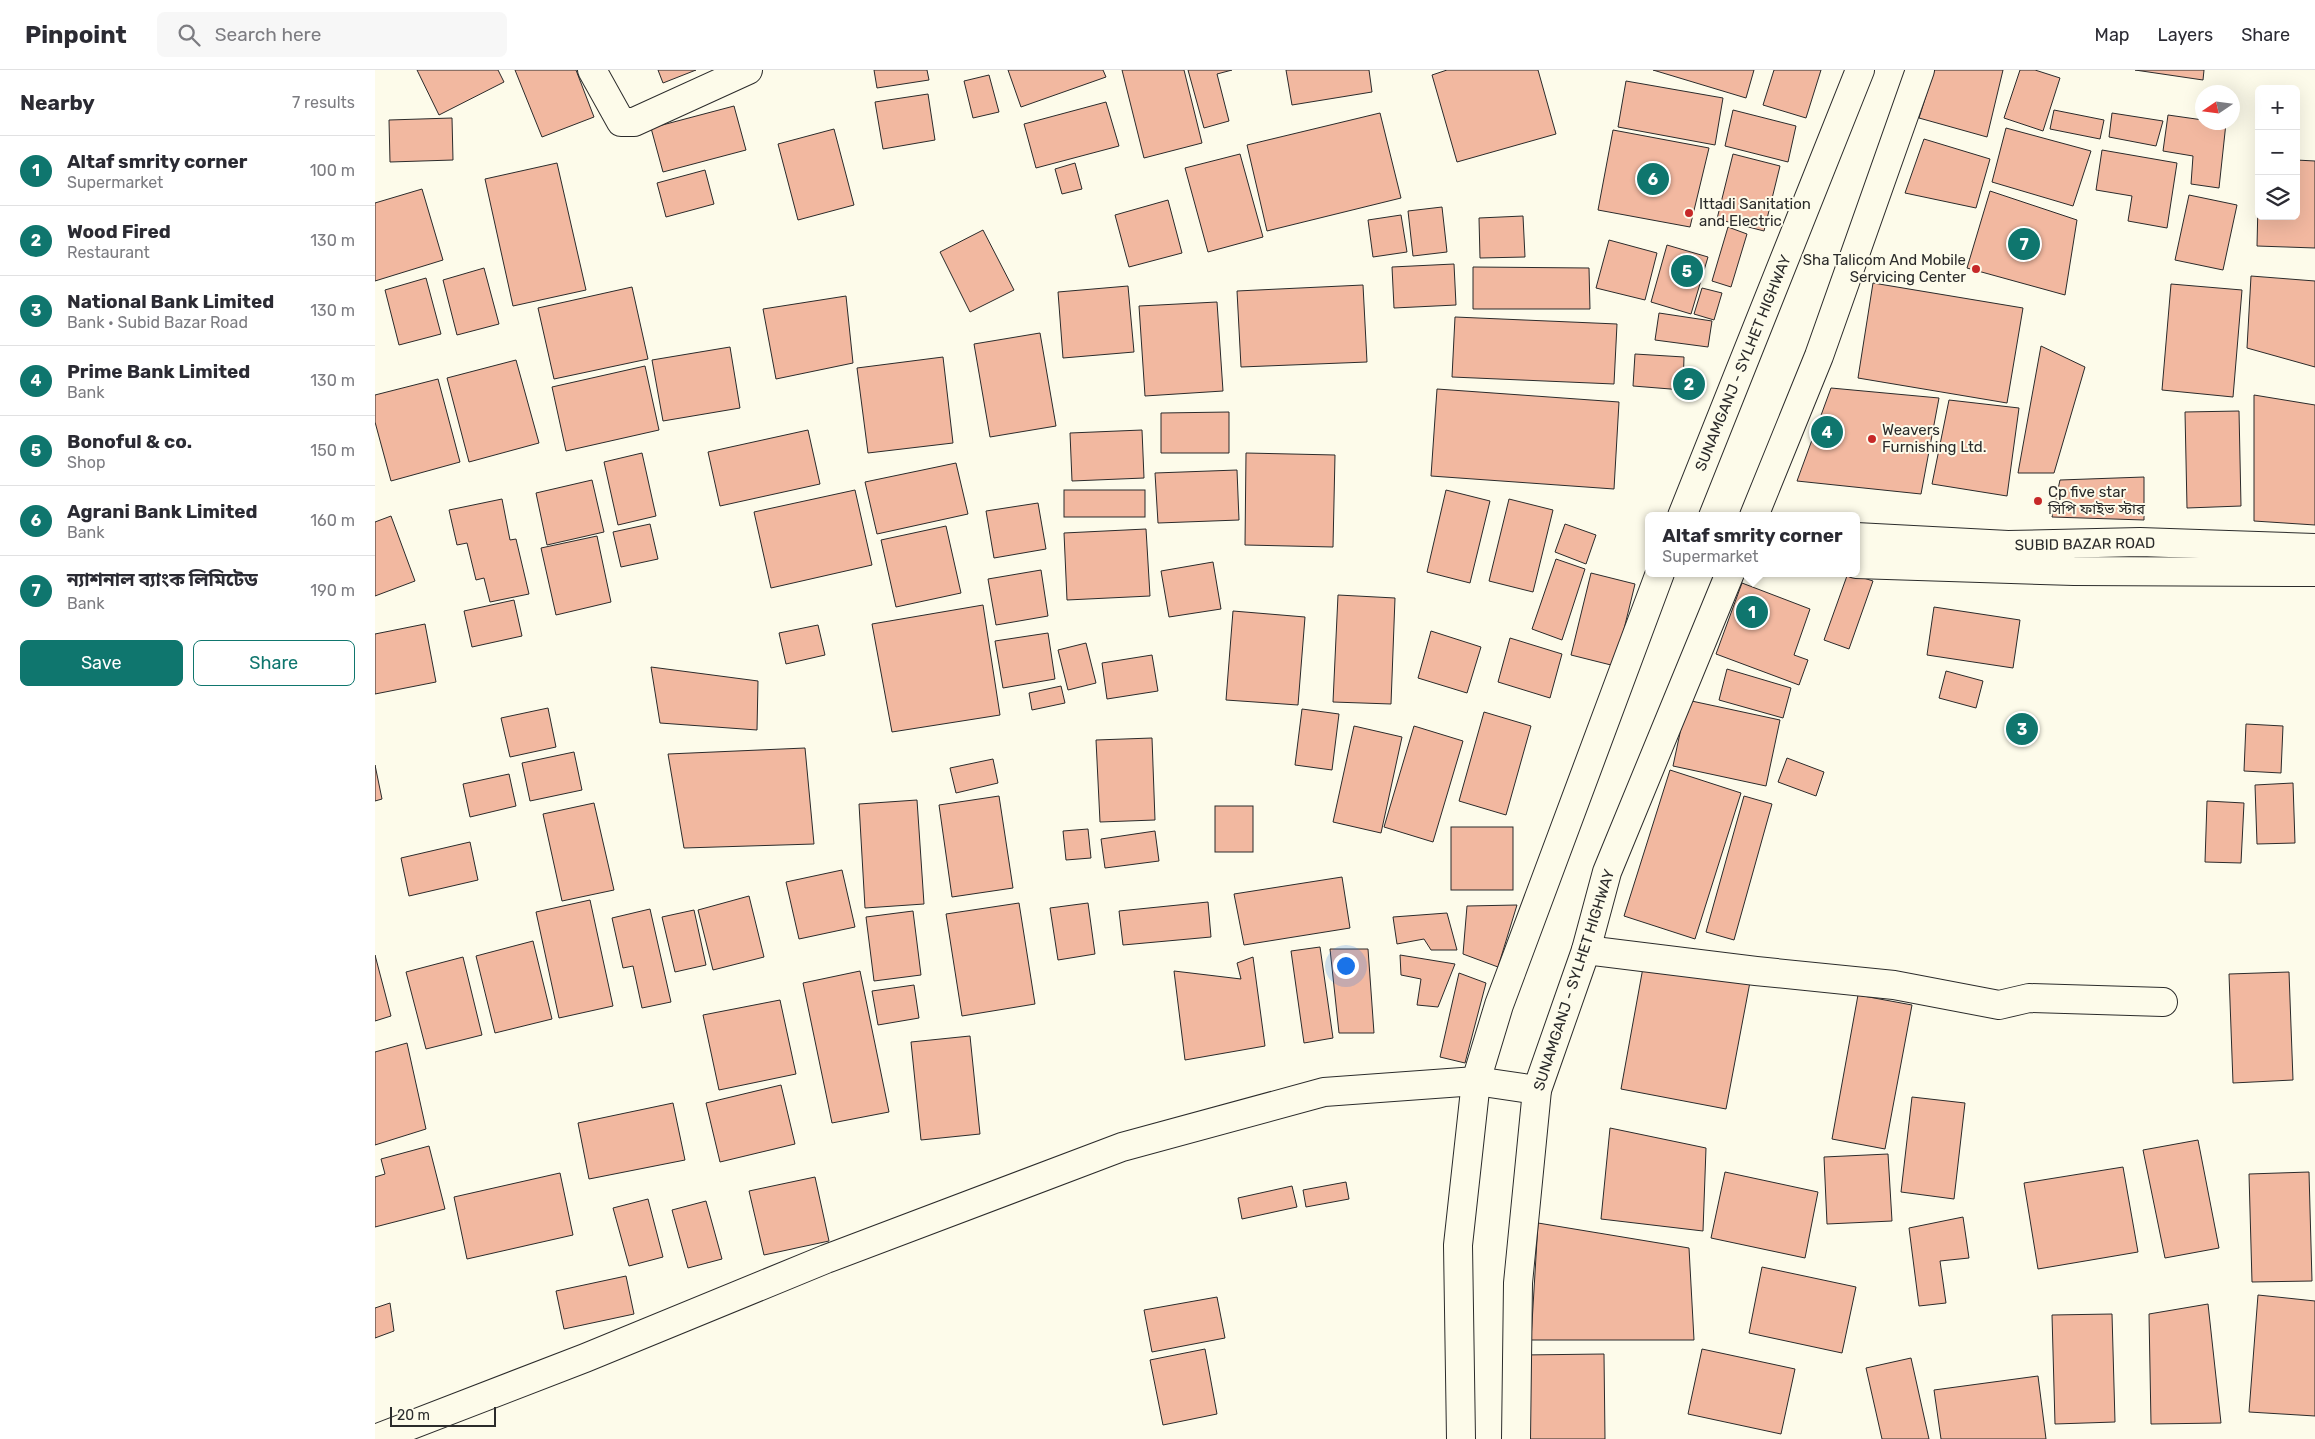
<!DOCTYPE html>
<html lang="en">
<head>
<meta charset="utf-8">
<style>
	:root { --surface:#fff; --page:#f7f7f7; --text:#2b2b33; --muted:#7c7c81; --line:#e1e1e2; --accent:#0f766e }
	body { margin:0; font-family:Rubik,"Noto Sans Bengali",sans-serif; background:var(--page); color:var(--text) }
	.controls { position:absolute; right:15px; top:15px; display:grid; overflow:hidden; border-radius:8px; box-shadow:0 5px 20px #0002 }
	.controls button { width:45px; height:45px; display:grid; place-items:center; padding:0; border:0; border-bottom:1px solid var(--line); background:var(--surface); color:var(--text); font:25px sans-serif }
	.compass { position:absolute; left:1820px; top:15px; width:45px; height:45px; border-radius:50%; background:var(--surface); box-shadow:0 5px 20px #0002; rotate:257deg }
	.scale { position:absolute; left:15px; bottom:12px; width:106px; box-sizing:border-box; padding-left:5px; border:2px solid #2b2b2b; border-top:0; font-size:14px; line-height:18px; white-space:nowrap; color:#2b2b2b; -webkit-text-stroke:4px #fdfbea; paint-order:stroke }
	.you { position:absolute; left:970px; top:895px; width:18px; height:18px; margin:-12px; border:4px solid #fff; border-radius:50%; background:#1a73e8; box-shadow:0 0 0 8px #1a73e833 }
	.badge { display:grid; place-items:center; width:32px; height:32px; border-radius:50%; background:var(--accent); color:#fff; font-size:16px; font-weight:700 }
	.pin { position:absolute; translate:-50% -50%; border:2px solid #fff; box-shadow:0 1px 5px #0006 }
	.popup { position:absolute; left:1270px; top:442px; width:215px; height:65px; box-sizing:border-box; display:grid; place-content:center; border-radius:8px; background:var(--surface); filter:drop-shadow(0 1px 4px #0005); font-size:16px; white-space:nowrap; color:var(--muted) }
	.popup b { font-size:19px; color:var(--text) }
	.popup::after { content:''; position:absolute; left:50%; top:100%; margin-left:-10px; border:10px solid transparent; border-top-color:var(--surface) }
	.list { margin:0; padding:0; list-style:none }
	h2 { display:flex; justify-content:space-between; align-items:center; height:65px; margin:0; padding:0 20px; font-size:21px }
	h2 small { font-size:16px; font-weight:400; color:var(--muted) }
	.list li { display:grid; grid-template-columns:32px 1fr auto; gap:15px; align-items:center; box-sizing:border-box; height:70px; padding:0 20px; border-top:1px solid var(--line) }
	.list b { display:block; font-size:19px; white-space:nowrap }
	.list p { margin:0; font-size:16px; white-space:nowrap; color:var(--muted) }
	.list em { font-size:16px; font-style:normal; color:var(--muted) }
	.actions { display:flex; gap:10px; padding:15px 20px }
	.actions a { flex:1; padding:11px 0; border:1px solid var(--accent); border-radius:8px; text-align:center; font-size:18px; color:var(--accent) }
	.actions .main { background:var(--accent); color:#fff }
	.icon { flex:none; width:28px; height:28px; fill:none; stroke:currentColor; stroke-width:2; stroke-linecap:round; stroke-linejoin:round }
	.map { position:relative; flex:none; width:1940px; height:1369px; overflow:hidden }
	header { display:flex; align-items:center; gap:30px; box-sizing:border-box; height:70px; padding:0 25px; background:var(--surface); border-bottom:1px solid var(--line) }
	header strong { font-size:24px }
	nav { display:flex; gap:28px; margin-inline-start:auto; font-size:18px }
	.search { width:350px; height:45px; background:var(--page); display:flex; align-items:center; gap:12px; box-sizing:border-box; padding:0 18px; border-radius:8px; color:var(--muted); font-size:19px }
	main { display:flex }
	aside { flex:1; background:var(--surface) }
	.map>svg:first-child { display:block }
	.building { fill:#f2b8a0; stroke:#2b2b2b }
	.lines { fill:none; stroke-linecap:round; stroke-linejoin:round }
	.minor-casing { stroke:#2b2b2b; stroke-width:30 }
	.secondary-casing { stroke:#2b2b2b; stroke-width:30 }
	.primary-casing { stroke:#2b2b2b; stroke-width:30 }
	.minor { stroke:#fdfbea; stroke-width:28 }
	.secondary { stroke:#fdfbea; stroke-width:28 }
	.primary { stroke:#fdfbea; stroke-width:28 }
	.poi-dot { fill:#c62828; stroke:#fdfbea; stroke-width:2 }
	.labels { text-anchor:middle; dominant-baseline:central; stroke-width:4; stroke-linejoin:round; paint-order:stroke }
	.poi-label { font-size:15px; fill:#2b2b2b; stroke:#fdfbea; text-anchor:start }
	.street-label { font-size:15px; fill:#2b2b2b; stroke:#fdfbea }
</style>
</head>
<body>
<header>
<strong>Pinpoint</strong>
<div class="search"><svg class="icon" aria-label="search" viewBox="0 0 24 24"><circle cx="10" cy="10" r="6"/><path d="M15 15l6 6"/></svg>Search here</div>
<nav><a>Map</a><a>Layers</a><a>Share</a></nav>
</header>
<main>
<aside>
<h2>Nearby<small>7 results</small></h2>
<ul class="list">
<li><span class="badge">1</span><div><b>Altaf smrity corner</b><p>Supermarket</p></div><em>100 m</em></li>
<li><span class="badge">2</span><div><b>Wood Fired</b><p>Restaurant</p></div><em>130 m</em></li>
<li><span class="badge">3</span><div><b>National Bank Limited</b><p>Bank · Subid Bazar Road</p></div><em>130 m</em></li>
<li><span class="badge">4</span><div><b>Prime Bank Limited</b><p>Bank</p></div><em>130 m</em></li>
<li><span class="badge">5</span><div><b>Bonoful &amp; co.</b><p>Shop</p></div><em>150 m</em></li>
<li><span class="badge">6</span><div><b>Agrani Bank Limited</b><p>Bank</p></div><em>160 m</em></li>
<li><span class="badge">7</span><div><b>ন্যাশনাল ব্যাংক লিমিটেড</b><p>Bank</p></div><em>190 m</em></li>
</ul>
<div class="actions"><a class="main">Save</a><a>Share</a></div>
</aside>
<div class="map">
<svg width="1940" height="1369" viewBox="0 0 1940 1369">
	<rect width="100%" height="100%" fill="#fdfbea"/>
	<g class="building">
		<polygon points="42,0 123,0 129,12 64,45"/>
		<polygon points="140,0 201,0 219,47 167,67"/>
		<polygon points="283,0 321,0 288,13"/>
		<polygon points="499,0 552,0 554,10 502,18"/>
		<polygon points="633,0 728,0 731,7 646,37"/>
		<polygon points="747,0 809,0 827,73 769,88"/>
		<polygon points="813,0 857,0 842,4 854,51 829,58"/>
		<polygon points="911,0 994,0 997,22 917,35"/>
		<polygon points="1072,0 1163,0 1181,64 1082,92 1057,5"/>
		<polygon points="1278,0 1379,0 1371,28"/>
		<polygon points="1399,0 1446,0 1431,48 1388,35"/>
		<polygon points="1559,0 1628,0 1612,67 1544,48"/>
		<polygon points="1645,0 1660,0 1685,8 1668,61 1629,48"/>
		<polygon points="1760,0 1829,0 1828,10"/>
		<polygon points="614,5 624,42 598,48 589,11"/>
		<polygon points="1251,11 1348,28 1340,75 1243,57"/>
		<polygon points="553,24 560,70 508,79 500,32"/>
		<polygon points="731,32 744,76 661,98 649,54"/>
		<polygon points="359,36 371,80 288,102 276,58"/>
		<polygon points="1358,40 1421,56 1413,92 1350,76"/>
		<polygon points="1679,40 1729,50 1725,69 1675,59"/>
		<polygon points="1005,43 1026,128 892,161 872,75"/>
		<polygon points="1737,43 1788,51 1781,76 1734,67"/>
		<polygon points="1793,45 1828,50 1828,52 1851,53 1844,118 1816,114 1818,86 1788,81"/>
		<polygon points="77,48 78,90 15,92 14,50"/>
		<polygon points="1631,58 1716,81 1698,136 1617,112"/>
		<polygon points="459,59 479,135 423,150 403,74"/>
		<polygon points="1238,60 1334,78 1315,157 1223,140"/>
		<polygon points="1549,69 1615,89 1601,138 1530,123"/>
		<polygon points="1727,80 1802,93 1792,158 1753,151 1757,126 1721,120"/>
		<polygon points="865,84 888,167 833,182 810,98"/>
		<polygon points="1358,84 1405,96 1389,161 1342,149"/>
		<polygon points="1884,90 1884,146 1921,146 1921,90 1940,91 1940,178 1882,176"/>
		<polygon points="182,93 211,220 138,236 110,109"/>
		<polygon points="700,93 707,119 687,124 680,99"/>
		<polygon points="330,100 339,134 291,147 282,113"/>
		<polygon points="47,119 68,190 0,211 0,133"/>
		<polygon points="1615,121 1702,150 1690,225 1592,198"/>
		<polygon points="1814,125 1862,135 1848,200 1800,190"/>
		<polygon points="793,130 807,183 754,197 740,145"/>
		<polygon points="1067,137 1072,182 1038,186 1033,141"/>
		<polygon points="1026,145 1032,182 998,187 993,150"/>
		<polygon points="1148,146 1150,187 1105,188 1104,148"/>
		<polygon points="1353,157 1372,164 1356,217 1337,211"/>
		<polygon points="608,160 639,220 595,242 565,182"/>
		<polygon points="1234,170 1282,183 1270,230 1221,218"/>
		<polygon points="1292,175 1333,187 1316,244 1276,232"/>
		<polygon points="1079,194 1081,235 1019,238 1017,197"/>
		<polygon points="1098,197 1214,198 1215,239 1098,239"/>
		<polygon points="109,198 124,254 82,265 68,210"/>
		<polygon points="1876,206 1940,211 1940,297 1872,278"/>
		<polygon points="51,208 66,264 24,275 10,220"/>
		<polygon points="1498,213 1648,238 1632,333 1483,308"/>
		<polygon points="1796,214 1867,220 1858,327 1787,320"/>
		<polygon points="988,215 992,292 866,297 862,221"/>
		<polygon points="753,216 759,282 688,288 683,222"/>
		<polygon points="257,217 273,289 179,309 163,238"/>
		<polygon points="1327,218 1347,223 1339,250 1319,244"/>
		<polygon points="471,226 478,293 401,309 388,239"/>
		<polygon points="842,232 848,321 770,326 764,236"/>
		<polygon points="1284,243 1337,251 1333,277 1280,270"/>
		<polygon points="1080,247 1242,254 1239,314 1077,307"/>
		<polygon points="665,263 681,356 615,367 599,274"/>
		<polygon points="1666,276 1710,297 1679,403 1643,403"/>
		<polygon points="355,277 365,338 288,351 277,290"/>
		<polygon points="1260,284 1309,287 1308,320 1258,316"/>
		<polygon points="568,287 578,373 493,383 482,298"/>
		<polygon points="141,290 164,373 94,392 72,308"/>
		<polygon points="270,296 284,360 191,381 177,317"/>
		<polygon points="63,309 85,392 16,411 0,352 0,325"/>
		<polygon points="1456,318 1564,328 1546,424 1422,411"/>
		<polygon points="1062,319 1244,332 1239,419 1056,406"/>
		<polygon points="1879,325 1940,335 1940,455 1879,451"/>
		<polygon points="1574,330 1644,338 1632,426 1557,414"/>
		<polygon points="1864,341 1866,436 1812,438 1810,342"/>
		<polygon points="854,342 854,383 786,383 786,343"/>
		<polygon points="433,360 445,414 345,436 333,382"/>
		<polygon points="767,360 769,408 697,411 695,363"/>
		<polygon points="267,383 281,446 243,455 229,392"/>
		<polygon points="871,383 960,385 958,477 870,475"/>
		<polygon points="581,393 593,444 502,464 490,412"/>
		<polygon points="862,400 864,450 783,453 780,403"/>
		<polygon points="1769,407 1769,450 1677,447 1685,410"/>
		<polygon points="217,410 229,462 172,475 161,423"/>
		<polygon points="480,420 497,495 396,518 379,442"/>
		<rect x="689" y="420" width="81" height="27"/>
		<polygon points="1071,420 1115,431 1095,513 1052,502"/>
		<polygon points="127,429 135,470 141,469 154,524 115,532 109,508 101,510 92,473 82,475 74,440"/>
		<polygon points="1134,429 1178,440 1158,522 1114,511"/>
		<polygon points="663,433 671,479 619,488 611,441"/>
		<polygon points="16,446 40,511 0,526 0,452"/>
		<polygon points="275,454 283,489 246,497 238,462"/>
		<polygon points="1190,454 1221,465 1211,494 1180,482"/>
		<polygon points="571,456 586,523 521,537 506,470"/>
		<polygon points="771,459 775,526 692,530 689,463"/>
		<polygon points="222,466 236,532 181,545 166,478"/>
		<polygon points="1181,489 1210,499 1187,570 1157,559"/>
		<polygon points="838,492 846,539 794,547 786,501"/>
		<polygon points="666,500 673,546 621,555 613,509"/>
		<polygon points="1216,503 1260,514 1240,596 1196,585"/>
		<polygon points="1473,503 1498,511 1474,579 1449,570"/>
		<polygon points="1367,513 1435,539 1419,585 1433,590 1424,615 1341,584"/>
		<polygon points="963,525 1020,528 1016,634 958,632"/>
		<polygon points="139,530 147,566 97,577 89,541"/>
		<polygon points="608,535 625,645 517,662 497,554"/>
		<polygon points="1559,537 1645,550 1638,598 1552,585"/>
		<polygon points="858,541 930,547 923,635 851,630"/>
		<polygon points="50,554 61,612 0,624 0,564"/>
		<polygon points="443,555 450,585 411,594 404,563"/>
		<polygon points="1056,561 1106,577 1092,623 1043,608"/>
		<polygon points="673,563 680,609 628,618 620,571"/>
		<polygon points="1135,568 1187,584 1175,628 1123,612"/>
		<polygon points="711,573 721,613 693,620 683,580"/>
		<polygon points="777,585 783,621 732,629 727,593"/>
		<polygon points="276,597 383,611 382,660 285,653"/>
		<polygon points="1352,599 1416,618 1408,648 1344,630"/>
		<polygon points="1571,601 1608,611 1601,638 1564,628"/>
		<polygon points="686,616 690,633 657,640 654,623"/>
		<polygon points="1312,630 1405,650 1391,716 1298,696"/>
		<polygon points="173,638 181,677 135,687 126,648"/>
		<polygon points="927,639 964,644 957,700 920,695"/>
		<polygon points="1109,642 1156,656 1131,745 1084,731"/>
		<polygon points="1871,654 1908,656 1906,703 1869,701"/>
		<polygon points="979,656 1027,667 1006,763 958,752"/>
		<polygon points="1039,656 1088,671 1058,772 1009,757"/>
		<polygon points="777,668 780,750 725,752 721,670"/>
		<polygon points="430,678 439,774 309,778 293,684"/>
		<polygon points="199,682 207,720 155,731 147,693"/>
		<polygon points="1412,688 1449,702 1441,726 1403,712"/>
		<polygon points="618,689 623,713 581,723 575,698"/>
		<polygon points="0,695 7,729 0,731"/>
		<polygon points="1295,700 1366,723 1320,869 1249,846"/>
		<polygon points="134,704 141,736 95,747 88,714"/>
		<polygon points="1918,713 1920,773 1882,774 1880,715"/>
		<polygon points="624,726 638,818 577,827 564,735"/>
		<polygon points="1369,726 1397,734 1359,870 1331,862"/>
		<polygon points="542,730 549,834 490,838 484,734"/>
		<polygon points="1832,731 1869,733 1866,793 1830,792"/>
		<polygon points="219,733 239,820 187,831 168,744"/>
		<rect x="840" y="736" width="38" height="46"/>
		<rect x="1076" y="757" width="62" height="63"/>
		<polygon points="713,759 716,788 691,790 688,761"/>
		<polygon points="780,761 784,791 730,798 726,769"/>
		<polygon points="95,772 103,810 34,826 26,788"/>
		<polygon points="467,800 480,857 424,869 411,812"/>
		<polygon points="967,807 975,858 869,875 859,824"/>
		<polygon points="374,826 389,887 338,900 323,840"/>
		<polygon points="215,830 238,936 184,948 161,842"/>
		<polygon points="833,832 836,867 748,875 744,841"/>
		<polygon points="644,833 660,934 587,946 571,844"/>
		<polygon points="713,833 720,884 683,890 675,838"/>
		<polygon points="1142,835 1123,897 1088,884 1092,836"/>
		<polygon points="275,839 296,932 267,938 258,896 248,898 237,848"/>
		<polygon points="319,840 331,895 300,902 287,847"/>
		<polygon points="538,841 546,905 499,911 491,847"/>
		<polygon points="1072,843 1082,880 1056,880 1049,869 1022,874 1018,847"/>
		<polygon points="158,871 177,949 120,963 101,886"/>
		<polygon points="945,877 958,968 929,973 916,881"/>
		<polygon points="955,879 993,879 999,963 964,963"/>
		<polygon points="0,885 16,946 0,951"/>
		<polygon points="1025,885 1080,894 1063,937 1042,935 1046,909 1026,905"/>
		<polygon points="88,887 107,965 51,979 31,902"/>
		<polygon points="878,887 890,976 810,990 799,901 866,909 862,893"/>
		<polygon points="1269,892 1375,912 1351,1039 1246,1019"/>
		<polygon points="485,901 514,1042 457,1053 428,913"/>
		<polygon points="1914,902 1918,1010 1858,1013 1854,904"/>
		<polygon points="1084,903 1111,913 1090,993 1065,987"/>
		<polygon points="539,915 544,948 503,955 497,921"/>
		<polygon points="1483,925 1537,935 1510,1079 1457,1069"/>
		<polygon points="405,930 421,1004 344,1020 328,945"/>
		<polygon points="595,966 605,1064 546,1070 536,972"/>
		<polygon points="32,973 51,1059 0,1075 0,982"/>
		<polygon points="406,1015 420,1074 345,1092 331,1033"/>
		<polygon points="1537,1027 1590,1033 1579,1129 1526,1122"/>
		<polygon points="298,1033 310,1090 214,1109 203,1053"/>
		<polygon points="1235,1058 1331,1078 1328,1161 1226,1149"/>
		<polygon points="1823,1070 1844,1178 1790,1188 1768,1080"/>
		<polygon points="54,1076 70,1139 0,1157 0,1107 10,1104 6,1089"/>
		<polygon points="1513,1084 1517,1151 1452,1154 1449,1087"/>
		<polygon points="1748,1097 1763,1182 1663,1199 1649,1113"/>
		<polygon points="1350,1102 1443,1122 1430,1188 1336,1168"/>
		<polygon points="1934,1102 1937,1211 1877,1212 1874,1104"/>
		<polygon points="185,1103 198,1165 92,1189 79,1127"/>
		<polygon points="440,1107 454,1171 389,1185 374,1121"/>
		<polygon points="971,1112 974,1129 931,1137 928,1120"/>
		<polygon points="917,1116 922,1137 867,1149 863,1128"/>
		<polygon points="273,1129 288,1187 254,1196 238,1138"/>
		<polygon points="331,1131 347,1189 313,1198 297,1140"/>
		<polygon points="1588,1147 1594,1188 1565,1191 1571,1233 1544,1236 1534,1158"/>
		<polygon points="1163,1153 1314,1178 1319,1270 1156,1270"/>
		<polygon points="1387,1197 1481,1217 1467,1283 1374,1263"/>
		<polygon points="251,1206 259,1244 189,1259 181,1221"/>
		<polygon points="1883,1225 1940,1231 1940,1346 1874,1342"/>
		<polygon points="842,1227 850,1268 777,1282 769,1240"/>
		<polygon points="15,1233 19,1261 0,1268 0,1238"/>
		<polygon points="1833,1234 1846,1353 1776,1354 1774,1244"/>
		<polygon points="1737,1244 1740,1352 1680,1354 1677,1245"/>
		<polygon points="830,1279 842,1344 788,1355 775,1290"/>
		<polygon points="1327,1279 1420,1299 1406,1364 1313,1344"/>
		<polygon points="1229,1284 1230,1369 1149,1369 1147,1285"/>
		<polygon points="1536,1288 1554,1369 1507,1369 1491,1298"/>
		<polygon points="1663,1306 1671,1369 1566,1369 1559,1320"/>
	</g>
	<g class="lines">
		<defs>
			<g id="minor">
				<polyline points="217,0 246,52 259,52 373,0"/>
				<polyline points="1211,880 1381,901 1519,915 1624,935 1654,928 1788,932"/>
				<polyline points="0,1369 210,1288 451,1189 747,1077 949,1022 1101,1011 1162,1020"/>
			</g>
			<g id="secondary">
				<polyline points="1481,467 1633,475 1765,472 1940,478"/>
				<polyline points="1481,494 1699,501 1940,502"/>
			</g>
			<g id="primary">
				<polyline points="1307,446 1485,0"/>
				<polyline points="1379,446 1444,286 1545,0"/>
				<polyline points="1086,1369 1083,1175 1101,1011 1124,935 1285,503"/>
				<polyline points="1141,1369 1143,1213 1162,1020 1211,880 1232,802 1355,503"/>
			</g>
		</defs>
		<use href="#minor" class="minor-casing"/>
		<use href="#secondary" class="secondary-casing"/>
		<use href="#primary" class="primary-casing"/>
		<use href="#minor" class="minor"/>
		<use href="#secondary" class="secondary"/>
		<use href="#primary" class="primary"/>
	</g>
	<g class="poi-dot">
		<circle cx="1314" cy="143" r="5"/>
		<circle cx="1601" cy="199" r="5"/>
		<circle cx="1497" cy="369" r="5"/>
		<circle cx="1663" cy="431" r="5"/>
	</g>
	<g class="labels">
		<g class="poi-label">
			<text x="1324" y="134">Ittadi Sanitation<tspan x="1324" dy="17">and Electric</tspan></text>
			<text x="1591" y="190" text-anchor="end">Sha Talicom And Mobile<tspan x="1591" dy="17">Servicing Center</tspan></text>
			<text x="1507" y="360">Weavers<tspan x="1507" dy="17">Furnishing Ltd.</tspan></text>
			<text x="1673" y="422">Cp five star<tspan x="1673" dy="17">সিপি ফাইভ স্টার</tspan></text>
		</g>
		<g class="street-label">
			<text transform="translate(1368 293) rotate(-68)">SUNAMGANJ - SYLHET HIGHWAY</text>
			<text transform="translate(1710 474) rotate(-1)">SUBID BAZAR ROAD</text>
			<text transform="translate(1199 910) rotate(-72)">SUNAMGANJ - SYLHET HIGHWAY</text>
		</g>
	</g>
</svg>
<div class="controls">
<button>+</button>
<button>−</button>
<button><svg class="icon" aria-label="layers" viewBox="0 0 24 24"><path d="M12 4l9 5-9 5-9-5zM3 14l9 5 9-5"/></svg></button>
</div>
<svg class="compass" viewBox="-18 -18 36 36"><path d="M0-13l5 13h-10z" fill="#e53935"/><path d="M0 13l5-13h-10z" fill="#7c7c81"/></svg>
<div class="scale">20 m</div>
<div class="you"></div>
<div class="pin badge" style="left:1377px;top:542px">1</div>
<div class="popup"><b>Altaf smrity corner</b>Supermarket</div>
<div class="pin badge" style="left:1314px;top:314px">2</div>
<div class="pin badge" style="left:1647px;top:659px">3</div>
<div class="pin badge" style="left:1452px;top:362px">4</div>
<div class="pin badge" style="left:1312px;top:201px">5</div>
<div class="pin badge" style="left:1278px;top:109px">6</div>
<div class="pin badge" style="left:1649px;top:174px">7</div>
</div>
</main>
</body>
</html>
